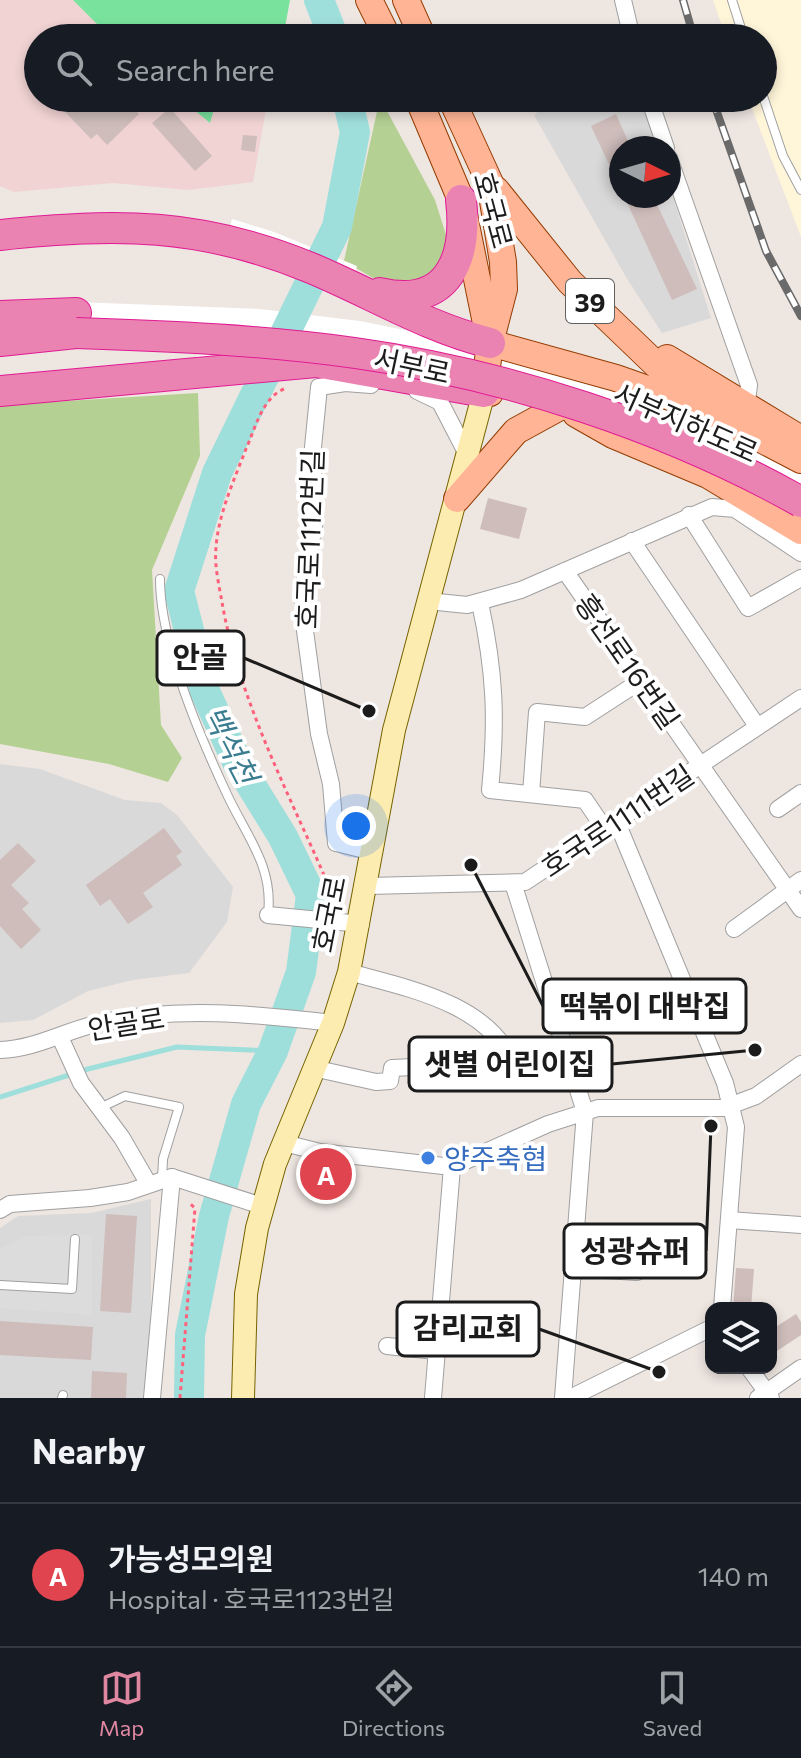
<!DOCTYPE html>
<html lang="en">
<head>
<meta charset="utf-8">
<style>
	:root { --surface:#171b24; --page:#242831; --text:#f1f3f6; --muted:#9ea1a6; --line:#363941; --accent:#df86a0 }
	body { margin:0; font-family:Commissioner,"Noto Sans KR",sans-serif; background:var(--page); color:var(--text) }
	.controls { position:absolute; right:24px; bottom:24px; display:grid; overflow:hidden; border-radius:16px; box-shadow:0 4px 12px #0003 }
	.controls button { width:72px; height:72px; display:grid; place-items:center; padding:0; border:0; border-bottom:2px solid var(--line); background:var(--surface); color:var(--text); font:40px sans-serif }
	.compass { position:absolute; left:609px; top:136px; width:72px; height:72px; border-radius:50%; background:var(--surface); box-shadow:0 4px 12px #0003; rotate:95deg }
	.you { position:absolute; left:356px; top:826px; width:28px; height:28px; margin:-20px; border:6px solid #fff; border-radius:50%; background:#1a73e8; box-shadow:0 0 0 12px #1a73e833 }
	.badge { display:grid; place-items:center; width:52px; height:52px; border-radius:50%; background:var(--accent); color:#fff; font-size:26px; font-weight:700 }
	.pin { position:absolute; translate:-50% -50%; border:4px solid #fff; box-shadow:0 2px 8px #0006 }
	.list { margin:0; padding:0; list-style:none }
	h2 { display:flex; justify-content:space-between; align-items:center; height:104px; margin:0; padding:0 32px; font-size:34px }
	h2 small { font-size:26px; font-weight:400; color:var(--muted) }
	.list li { display:grid; grid-template-columns:52px 1fr auto; gap:24px; align-items:center; box-sizing:border-box; height:144px; padding:0 32px; border-top:2px solid var(--line) }
	.list b { display:block; font-size:30px; white-space:nowrap }
	.list p { margin:0; font-size:26px; white-space:nowrap; color:var(--muted) }
	.list em { font-size:26px; font-style:normal; color:var(--muted) }
	.icon { flex:none; width:44px; height:44px; fill:none; stroke:currentColor; stroke-width:2; stroke-linecap:round; stroke-linejoin:round }
	.map { position:relative; flex:none; width:801px; height:1398px; overflow:hidden }
	.search { position:absolute; background:var(--surface); box-shadow:0 4px 12px #0003; left:24px; right:24px; top:24px; height:88px; display:flex; align-items:center; gap:20px; box-sizing:border-box; padding:0 28px; border-radius:44px; color:var(--muted); font-size:30px }
	.sheet { height:248px; background:var(--surface) }
	nav { display:flex; justify-content:space-around; align-items:center; box-sizing:border-box; height:112px; border-top:2px solid var(--line); background:var(--surface); font-size:22px; color:var(--muted) }
	nav a { display:grid; justify-items:center; gap:4px }
	nav .on { color:var(--accent) }
	.map>svg:first-child { display:block }
	.residential { fill:#dad9d9 }
	.education { fill:#fff5d9 }
	.military { fill:#f1d3d3 }
	.forest { fill:#b5d093 }
	.pitch { fill:#79e39e }
	.parking { fill:#dcdcdc }
	.pier { fill:#fff }
	.lines { fill:none; stroke-linecap:round; stroke-linejoin:round }
	.stream { stroke:#9edfdc; stroke-width:5 }
	.river { stroke:#9edfdc; stroke-width:30 }
	.building { fill:#cebdba }
	.lane-casing { stroke:#a0a0a0; stroke-width:10 }
	.street-casing { stroke:#a0a0a0; stroke-width:18 }
	.secondary-casing { stroke:#766300; stroke-width:24 }
	.primary-casing { stroke:#943b00; stroke-width:28 }
	.highway-casing { stroke:#e01a93; stroke-width:32 }
	.path { stroke:#ff617b; stroke-width:3; stroke-dasharray:4 4; stroke-linecap:butt }
	.lane { stroke:#fff; stroke-width:8 }
	.street { stroke:#fff; stroke-width:16 }
	.secondary { stroke:#fdecb0; stroke-width:22 }
	.primary { stroke:#ffb595; stroke-width:26 }
	.highway { stroke:#eb83b2; stroke-width:30 }
	.rail-casing { stroke:#6a6a6a; stroke-width:8 }
	.rail { stroke:#fff; stroke-width:5; stroke-dasharray:15; stroke-linecap:butt }
	.highway-bridge-casing { stroke:#e01a93; stroke-width:32; stroke-linecap:butt }
	.highway-bridge { stroke:#eb83b2; stroke-width:30 }
	.shop-dot { fill:#3f7fe0; stroke:#fff; stroke-width:3 }
	.labels { text-anchor:middle; dominant-baseline:central; stroke-width:8; stroke-linejoin:round; paint-order:stroke }
	.shield { fill:#fff; stroke:#606060; stroke-width:2 }
	.shield-label { font-size:26px; font-weight:bold; fill:#1c1c1c }
	.street-label { font-size:28px; fill:#1c1c1c; stroke:#fff }
	.shop-label { font-size:28px; fill:#366cbe; stroke:#fff; text-anchor:start }
	.water-label { font-size:30px; font-style:italic; fill:#3a7c90; stroke:#fff }
	.leader { fill:none; stroke:#1c1c1c; stroke-width:3 }
	.callout-dot { fill:#1c1c1c; stroke:#fff; stroke-width:3 }
	.callout { fill:#fff; stroke:#1c1c1c; stroke-width:3 }
	.callout-label { font-size:30px; text-anchor:middle; font-weight:bold; fill:#1c1c1c }
</style>
</head>
<body>
<div class="map">
<svg width="801" height="1398" viewBox="0 0 801 1398">
	<rect width="100%" height="100%" fill="#eee6e1"/>
	<g class="residential">
		<polygon points="558,98 642,98 658,148 621,148 621,196 669,196 669,184 711,318 662,333 626,277 534,115"/>
		<polygon points="0,764 40,769 125,800 161,803 177,815 233,887 227,922 189,973 133,980 88,991 33,1020 0,1023"/>
		<polygon points="151,1199 151,1303 146,1398 0,1398 0,1228 18,1216 91,1213"/>
	</g>
	<polygon class="education" points="713,0 801,0 801,237 748,98 763,98 763,38 726,38"/>
	<polygon class="military" points="0,0 285,0 278,38 38,38 38,98 268,98 253,182 189,190 113,183 14,192 0,186"/>
	<g class="forest">
		<polygon points="380,98 435,200 447,238 441,272 395,291 344,261"/>
		<polygon points="198,393 200,456 152,570 161,725 182,758 168,782 109,764 0,744 0,405"/>
	</g>
	<g class="pitch">
		<polygon points="73,0 290,0 283,38 111,38"/>
		<polygon points="180,98 217,98 210,123"/>
	</g>
	<polygon class="parking" points="92,1235 92,1315 0,1308 0,1248 27,1236"/>
	<g class="pier">
		<polygon points="232,219 274,232 357,266 351,285 224,252"/>
		<polygon points="76,302 260,309 360,321 460,341 653,398 801,466 801,517 584,421 489,393 396,373 310,377 181,391 197,356 227,353 100,345"/>
	</g>
	<g class="lines">
		<polyline class="stream" points="0,1097 88,1069 177,1047 273,1051"/>
		<g class="river">
			<polyline points="319,0 334,38"/>
			<polyline points="189,1398 190,1335 214,1216 246,1104 273,1051 301,972 311,895 283,837 238,764 204,689 179,591 217,473 337,227 355,132 347,98"/>
		</g>
	</g>
	<g class="building">
		<polygon points="52,98 124,98 139,114 107,145 97,134 91,139"/>
		<polygon points="170,108 212,156 195,171 152,123"/>
		<polygon points="616,114 631,148 621,148 621,190 591,126"/>
		<polygon points="243,135 257,136 255,152 241,150"/>
		<polygon points="624,196 653,196 697,289 672,300"/>
		<polygon points="488,498 527,508 519,539 480,529"/>
		<polygon points="164,828 182,852 176,856 182,865 143,893 153,907 128,924 110,899 100,906 86,885"/>
		<polygon points="18,843 36,861 11,885 29,903 22,909 41,930 21,949 0,926 0,860"/>
		<polygon points="106,1214 137,1216 131,1313 100,1311"/>
		<polygon points="736,1268 754,1269 751,1308 733,1308"/>
		<polygon points="796,1314 801,1322 801,1335 771,1355 771,1330"/>
		<polygon points="0,1321 93,1327 91,1360 0,1355"/>
		<polygon points="92,1371 127,1373 126,1398 91,1398"/>
	</g>
	<g class="lines">
		<defs>
			<g id="lane">
				<polyline points="732,0 744,38"/>
				<polyline points="763,96 783,156 801,190"/>
				<path d="M160,579C160,642 198,732 225,790C244,833 274,865 268,914"/>
				<polyline points="100,1108 125,1096 179,1107 163,1159 162,1180"/>
				<polyline points="0,1285 72,1289 75,1239"/>
				<polyline points="62,1398 63,1395"/>
			</g>
			<g id="street">
				<polyline points="623,0 632,38"/>
				<polyline points="649,98 666,148"/>
				<polyline points="669,158 749,385 746,409"/>
				<polyline points="371,385 345,383 319,387 312,457 316,514 304,583 303,616 319,734 331,784 336,843 373,852"/>
				<polyline points="417,391 440,402 468,456"/>
				<polyline points="689,515 748,608 801,578"/>
				<polyline points="632,541 757,726"/>
				<polyline points="565,571 801,909"/>
				<polyline points="428,601 467,605 521,590 712,507 735,509 801,553"/>
				<path d="M480,603C495,672 497,719 490,790L585,800L604,828"/>
				<polyline points="531,794 537,712 585,717 642,680"/>
				<polyline points="778,809 801,793"/>
				<polyline points="616,820 725,1083 736,1127 722,1308"/>
				<polyline points="513,883 585,1112 563,1398"/>
				<polyline points="368,886 525,882 801,698"/>
				<polyline points="268,915 361,924"/>
				<polyline points="734,929 801,880"/>
				<path d="M349,972C406,988 489,1003 513,1064L564,1047"/>
				<polyline points="556,1018 592,1005"/>
				<polyline points="60,1037 81,1083 122,1138 148,1183"/>
				<path d="M0,1050C36,1049 66,1030 100,1023C177,1006 255,1014 333,1023"/>
				<polyline points="313,1068 376,1082 390,1081 392,1068 433,1066 451,1058"/>
				<polyline points="284,1143 320,1152 452,1167 548,1124 598,1108 724,1108 756,1096 801,1064"/>
				<polyline points="0,1210 10,1204 90,1198 128,1192 172,1177 262,1206"/>
				<polyline points="729,1220 801,1225"/>
				<polyline points="572,1268 637,1272"/>
				<polyline points="387,1346 436,1351"/>
				<polyline points="749,1368 771,1398"/>
				<polyline points="152,1398 172,1177"/>
				<polyline points="433,1398 452,1167"/>
				<polyline points="570,1398 711,1328"/>
				<polyline points="758,1398 801,1368"/>
			</g>
			<polyline id="secondary" points="243,1398 246,1294 257,1228 275,1164 333,1023 349,972 394,730 484,392"/>
			<g id="primary">
				<polyline points="369,0 388,38"/>
				<polyline points="406,0 423,38"/>
				<polyline points="418,98 461,200 490,343"/>
				<polyline points="451,98 490,183 503,262 504,289 490,343 484,392 490,393"/>
				<polyline points="496,190 570,282 693,400"/>
				<polyline points="490,343 616,378 701,408 801,460"/>
				<polyline points="667,358 801,439"/>
				<polyline points="576,414 613,435 708,475 801,531"/>
				<polyline points="457,499 516,431 558,408"/>
			</g>
			<g id="highway">
				<path d="M0,235C117,223 200,222 311,268C371,293 426,327 490,343"/>
				<path d="M380,293C448,309 468,259 461,200"/>
				<polyline points="0,316 76,313"/>
				<polyline points="0,341 76,333"/>
				<polyline points="0,391 316,362 484,392"/>
			</g>
		</defs>
		<use href="#lane" class="lane-casing"/>
		<use href="#street" class="street-casing"/>
		<use href="#secondary" class="secondary-casing"/>
		<use href="#primary" class="primary-casing"/>
		<use href="#highway" class="highway-casing"/>
		<g class="path">
			<path d="M284,389C262,398 255,429 246,449C234,480 218,515 216,548C214,567 220,589 223,608C241,702 286,788 324,875L341,891"/>
			<polyline points="180,1398 195,1208 188,1202"/>
		</g>
		<use href="#lane" class="lane"/>
		<use href="#street" class="street"/>
		<use href="#secondary" class="secondary"/>
		<use href="#primary" class="primary"/>
		<use href="#highway" class="highway"/>
		<defs>
			<g id="rail">
				<polyline points="683,0 694,38"/>
				<polyline points="712,98 766,251 801,316"/>
			</g>
		</defs>
		<use href="#rail" class="rail-casing"/>
		<use href="#rail" class="rail"/>
		<defs>
			<path id="highway-bridge" d="M76,333C169,336 262,340 355,353C506,374 668,427 801,502"/>
		</defs>
		<use href="#highway-bridge" class="highway-bridge-casing"/>
		<use href="#highway-bridge" class="highway-bridge"/>
	</g>
	<circle class="shop-dot" cx="428" cy="1158" r="8"/>
	<g class="labels">
		<rect class="shield" x="566" y="279" width="48" height="44" rx="6"/>
		<g class="shield-label">
			<text x="590" y="301">39</text>
		</g>
		<g class="street-label">
			<text transform="translate(494 210) rotate(75)">호국로</text>
			<text transform="translate(412 365) rotate(12)">서부로</text>
			<text transform="translate(686 422) rotate(24)">서부지하도로</text>
			<text transform="translate(309 539) rotate(-88)">호국로1112번길</text>
			<text transform="translate(628 661) rotate(55)">흥선로16번길</text>
			<text transform="translate(617 820) rotate(-34)">호국로1111번길</text>
			<text transform="translate(328 914) rotate(-79)">호국로</text>
			<text transform="translate(126 1023) rotate(-9)">안골로</text>
		</g>
		<g class="shop-label">
			<text x="444" y="1158">양주축협</text>
		</g>
		<g class="water-label">
			<text transform="translate(232 744) rotate(63)">백석천</text>
		</g>
	</g>
	<path class="leader" d="M369 711L244 658M471 865L543 1006M755 1050L612 1064M711 1126L706 1251M659 1372L539 1329"/>
	<g class="callout-dot">
		<circle cx="369" cy="711" r="8"/>
		<circle cx="471" cy="865" r="8"/>
		<circle cx="755" cy="1050" r="8"/>
		<circle cx="711" cy="1126" r="8"/>
		<circle cx="659" cy="1372" r="8"/>
	</g>
	<g class="callout">
		<rect x="157" y="631" width="87" height="54" rx="8"/>
		<rect x="543" y="979" width="203" height="54" rx="8"/>
		<rect x="409" y="1037" width="203" height="54" rx="8"/>
		<rect x="564" y="1224" width="142" height="54" rx="8"/>
		<rect x="397" y="1302" width="142" height="54" rx="8"/>
	</g>
	<g class="callout-label">
		<text x="200" y="668">안골</text>
		<text x="645" y="1017">떡볶이 대박집</text>
		<text x="510" y="1075">샛별 어린이집</text>
		<text x="635" y="1262">성광슈퍼</text>
		<text x="468" y="1339">감리교회</text>
	</g>
</svg>
<div class="controls">
<button><svg class="icon" aria-label="layers" viewBox="0 0 24 24"><path d="M12 4l9 5-9 5-9-5zM3 14l9 5 9-5"/></svg></button>
</div>
<svg class="compass" viewBox="-18 -18 36 36"><path d="M0-13l5 13h-10z" fill="#e53935"/><path d="M0 13l5-13h-10z" fill="#9ea1a6"/></svg>
<div class="you"></div>
<div class="pin badge" style="left:326px;top:1174px;background:#e0444e">A</div>
<div class="search"><svg class="icon" aria-label="search" viewBox="0 0 24 24"><circle cx="10" cy="10" r="6"/><path d="M15 15l6 6"/></svg>Search here</div>
</div>
<section class="sheet">
<h2>Nearby<small></small></h2>
<ul class="list">
<li><span class="badge" style="background:#e0444e">A</span><div><b>가능성모의원</b><p>Hospital · 호국로1123번길</p></div><em>140 m</em></li>
</ul>
</section>
<nav>
<a class="on"><svg class="icon" aria-label="map" viewBox="0 0 24 24"><path d="M3 6l6-2 6 2 6-2v14l-6 2-6-2-6 2zM9 4v14M15 6v14"/></svg>Map</a>
<a><svg class="icon" aria-label="directions" viewBox="0 0 24 24"><path d="M12 3l9 9-9 9-9-9zM9 14v-3h6M13 9l2 2-2 2"/></svg>Directions</a>
<a><svg class="icon" aria-label="saved" viewBox="0 0 24 24"><path d="M7 4h10v16l-5-4-5 4z"/></svg>Saved</a>
</nav>
</body>
</html>
